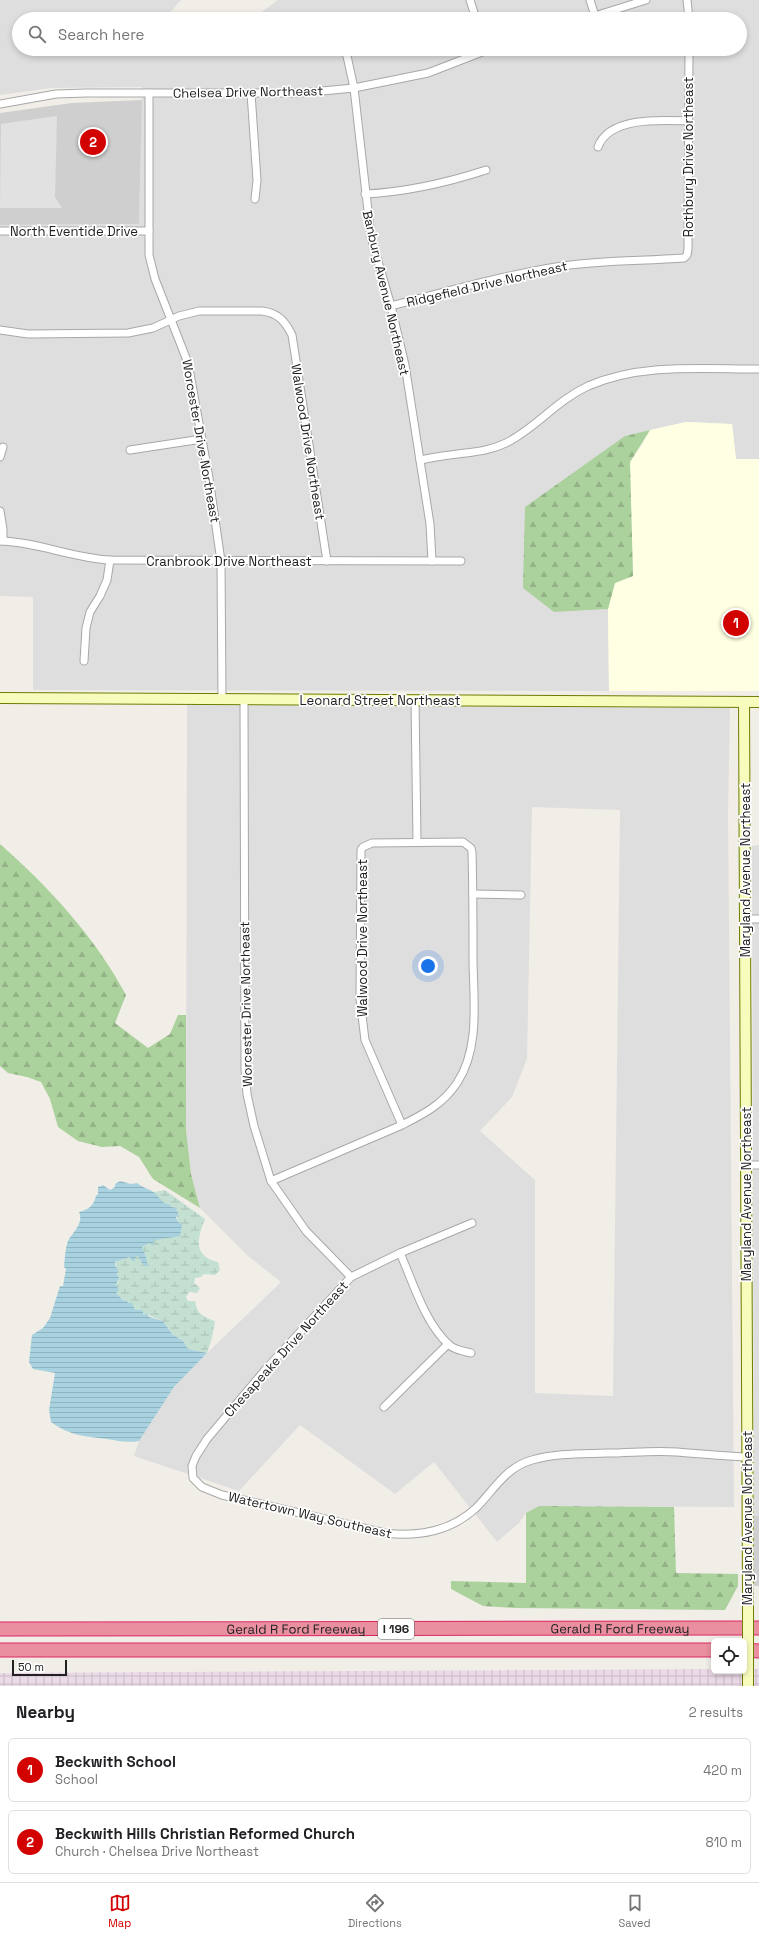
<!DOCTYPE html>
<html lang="en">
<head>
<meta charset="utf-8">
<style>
	:root { --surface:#fff; --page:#f2f2f2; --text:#202124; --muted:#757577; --line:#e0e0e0; --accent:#d20200 }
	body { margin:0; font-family:"Space Grotesk",sans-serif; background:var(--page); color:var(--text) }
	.controls { position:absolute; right:12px; bottom:12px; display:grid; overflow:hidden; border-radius:6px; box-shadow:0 2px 6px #0003 }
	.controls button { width:36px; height:36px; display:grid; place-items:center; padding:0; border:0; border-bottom:1px solid var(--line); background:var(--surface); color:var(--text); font:20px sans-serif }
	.scale { position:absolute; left:12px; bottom:10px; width:55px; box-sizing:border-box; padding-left:4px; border:2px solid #212121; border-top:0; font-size:11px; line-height:14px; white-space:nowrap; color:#212121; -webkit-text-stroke:3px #fff; paint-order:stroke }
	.you { position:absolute; left:428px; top:966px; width:14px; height:14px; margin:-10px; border:3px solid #fff; border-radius:50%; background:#1a73e8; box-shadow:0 0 0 6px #1a73e833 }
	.badge { display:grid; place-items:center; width:26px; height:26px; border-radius:50%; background:var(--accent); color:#fff; font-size:13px; font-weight:700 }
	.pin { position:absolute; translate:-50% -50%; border:2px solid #fff; box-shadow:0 1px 4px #0006 }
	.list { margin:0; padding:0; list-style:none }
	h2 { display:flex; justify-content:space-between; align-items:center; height:52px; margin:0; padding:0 16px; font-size:17px }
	h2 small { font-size:13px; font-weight:400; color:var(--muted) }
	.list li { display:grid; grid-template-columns:26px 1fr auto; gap:12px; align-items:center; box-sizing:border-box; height:64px; margin:0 8px 8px; padding:0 8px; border:1px solid var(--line); border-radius:6px }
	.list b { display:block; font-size:15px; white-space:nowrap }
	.list p { margin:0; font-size:13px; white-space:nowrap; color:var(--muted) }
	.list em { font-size:13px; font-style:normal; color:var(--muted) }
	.icon { flex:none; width:22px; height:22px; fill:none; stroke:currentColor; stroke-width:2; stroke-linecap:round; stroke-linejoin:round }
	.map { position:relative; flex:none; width:759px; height:1686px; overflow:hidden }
	.search { position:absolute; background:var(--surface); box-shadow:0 2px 6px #0003; left:12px; right:12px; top:12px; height:44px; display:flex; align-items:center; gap:10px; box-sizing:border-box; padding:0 14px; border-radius:22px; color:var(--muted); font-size:15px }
	.sheet { height:196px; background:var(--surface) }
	nav { display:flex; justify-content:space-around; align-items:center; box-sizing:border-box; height:56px; border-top:1px solid var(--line); background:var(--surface); font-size:11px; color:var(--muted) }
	nav a { display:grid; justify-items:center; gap:2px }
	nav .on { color:var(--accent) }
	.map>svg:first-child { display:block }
	.residential { fill:#dfdede; fill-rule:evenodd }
	.industrial { fill:url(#industrial-grid) }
	.education { fill:#ffffe3 }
	.religious { fill:#cfcfcf }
	.forest { fill:url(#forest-firs) }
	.wetland { fill:url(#wetland-marsh) }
	.parking { fill:#e1e1e1 }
	.water { fill:url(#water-rules) }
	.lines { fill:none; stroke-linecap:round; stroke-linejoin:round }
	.street-casing { stroke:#a8a8a8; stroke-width:9 }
	.secondary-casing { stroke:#6e7d03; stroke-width:12 }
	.highway-casing { stroke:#de2663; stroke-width:15 }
	.street { stroke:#fff; stroke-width:7 }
	.secondary { stroke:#f7fbbc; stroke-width:10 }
	.highway { stroke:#e98f9f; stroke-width:13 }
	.secondary-bridge-casing { stroke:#6e7d03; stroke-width:12; stroke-linecap:butt }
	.secondary-bridge { stroke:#f7fbbc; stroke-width:10 }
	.labels { text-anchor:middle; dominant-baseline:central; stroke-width:3.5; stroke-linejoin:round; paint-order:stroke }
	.shield { fill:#fff; stroke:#646464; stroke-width:1 }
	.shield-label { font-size:12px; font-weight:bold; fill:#212121 }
	.street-label { font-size:13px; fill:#212121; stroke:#fff }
</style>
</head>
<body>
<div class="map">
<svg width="759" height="1686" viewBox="0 0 759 1686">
	<defs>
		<pattern id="industrial-grid" width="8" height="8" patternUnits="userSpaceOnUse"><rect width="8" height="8" fill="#ebdae7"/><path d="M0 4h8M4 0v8" fill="none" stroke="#c9bbc6"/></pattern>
		<pattern id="forest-firs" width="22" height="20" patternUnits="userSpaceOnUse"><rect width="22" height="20" fill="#abd19c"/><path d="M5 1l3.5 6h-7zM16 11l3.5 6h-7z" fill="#93b386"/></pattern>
		<pattern id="wetland-marsh" width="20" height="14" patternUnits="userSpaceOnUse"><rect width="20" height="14" fill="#c4e0d3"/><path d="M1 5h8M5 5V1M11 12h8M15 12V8" fill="none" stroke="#a8c0b5"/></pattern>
		<pattern id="water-rules" width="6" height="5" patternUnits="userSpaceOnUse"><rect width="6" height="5" fill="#a8d2df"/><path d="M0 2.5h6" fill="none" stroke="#90b4bf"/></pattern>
	</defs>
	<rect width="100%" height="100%" fill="#f1eee8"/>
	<g class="residential">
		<polygon points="0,0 181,0 164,19 19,19 19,49 740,49 740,19 252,19 278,0 759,0 759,459 736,459 732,424 686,422 625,436 554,612 608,609 609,691 33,690 33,597 0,596 0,225 139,224 142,87 51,88 0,95"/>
		<path d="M187,705L730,708L728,812L734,1507L539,1506L526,1513L519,1523L497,1542L434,1462L395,1494L300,1425L239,1491L134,1456L139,1441L174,1387L207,1353L281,1282L248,1256L200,1208L191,1174L186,1130ZM532,807L620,810L613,1396L535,1393V1180L480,1131L512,1097L527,1059Z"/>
		<polygon points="759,845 759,1516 754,1516 752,846"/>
	</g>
	<polygon class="industrial" points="714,1669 714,1671 744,1671 744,1669 759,1669 759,1686 0,1686 0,1673"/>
	<polygon class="education" points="686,422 732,424 736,459 759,459 759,691 609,691 608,609 615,583 633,576 630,462 640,448 650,430"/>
	<g class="religious">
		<polygon points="142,100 139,224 0,225 0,113 72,103"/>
		<rect x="754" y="1516" width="5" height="70"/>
	</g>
	<g class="forest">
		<polygon points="650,430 630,462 633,576 615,583 608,609 554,612 523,588 525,507 625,436"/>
		<path d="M0,844C49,887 95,937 126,995L115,1023L148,1048L170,1034L178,1015H186V1130L191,1174L200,1208L153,1179L139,1157L120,1146L102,1147L78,1141L58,1127L50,1099L41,1082L27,1077L8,1073L0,1066Z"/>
		<polygon points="539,1506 674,1507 676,1573 738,1574 738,1586 725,1610 515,1608 483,1606 451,1589 451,1581 526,1583 526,1513"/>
	</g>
	<path class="wetland" d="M165,1190L205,1219C197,1239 193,1256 218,1262L220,1270L215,1275L204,1274L201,1277L195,1278L194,1283L200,1288L197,1293L189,1292L186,1297L188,1301H195C197,1314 203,1317 215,1321L212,1338L207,1353L188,1349L183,1341L172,1334L163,1321L134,1310L116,1293V1285L119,1281L115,1262L130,1257L135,1261L134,1257L138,1256L143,1265L146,1257L141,1247L178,1222L176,1211L159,1200L154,1192Z"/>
	<polygon class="parking" points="57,116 55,197 62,208 0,208 1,124"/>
	<path class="water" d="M120,1181L131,1184L137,1183C143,1188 150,1189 155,1193C159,1197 161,1201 166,1204H169L171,1207L177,1208L176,1211L178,1212V1215L176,1217L178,1222L182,1224L180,1236L155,1240L152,1245L149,1243L142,1247L146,1257L148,1266L143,1265L138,1256L135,1258V1261L131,1260L130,1257L115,1262V1266L118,1269L117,1274L119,1278L116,1285L119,1290L116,1293L124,1301L126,1300L128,1303H132L135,1310H142L144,1315L146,1313L149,1317L163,1321L172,1334L183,1341L188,1349L207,1353L174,1387L139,1441C127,1443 119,1441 107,1439C83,1436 71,1436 51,1422L49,1410L55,1373L33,1369L29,1362L32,1335L43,1328L50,1318L60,1286H63L66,1269L64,1267C65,1258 65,1250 68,1241C73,1231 84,1224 79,1212C89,1209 93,1207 96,1196L98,1194V1187L103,1185L110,1190L115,1187V1184Z"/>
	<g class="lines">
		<defs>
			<g id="street">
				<polyline points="470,0 476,19"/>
				<polyline points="590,0 595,16"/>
				<polyline points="687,0 689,19"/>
				<polyline points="585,19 646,0"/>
				<polyline points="343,49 347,56 354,88 371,237 391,306 405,365 430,524 432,561"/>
				<polyline points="149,93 149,255 155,279 188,363 209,478 221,561 222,699"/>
				<polyline points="251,93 257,180 255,199"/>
				<polyline points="0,104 56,94 86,93 301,93 354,88 428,73 490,49"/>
				<path d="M598,147C609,116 663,120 688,121"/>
				<path d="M365,194C406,192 446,183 486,170"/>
				<polyline points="0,231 149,231"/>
				<path d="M391,306C448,291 505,275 562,266C603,260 643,261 684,258L687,255L688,249L689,49"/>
				<path d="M0,330L28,334L128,333L153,328L179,316L199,311H262C278,313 285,321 292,335L327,561"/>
				<polyline points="130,450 202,439"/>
				<polyline points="0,457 3,447"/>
				<path d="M420,460C430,458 440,456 450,455C470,452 487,452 506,443C536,428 556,401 588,386C642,363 702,369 759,369"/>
				<polyline points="0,511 3,529 3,541"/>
				<path d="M0,541C38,542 72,558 110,560L461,561"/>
				<polyline points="84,661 86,628 90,612 100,596 107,580 110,560"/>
				<polyline points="244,699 245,1069 247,1094 254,1126 271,1181 306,1231 351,1277"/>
				<polyline points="415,700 417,842"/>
				<polyline points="473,894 521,895"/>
				<polyline points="746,919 759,919"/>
				<polyline points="746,1165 759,1165"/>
				<path d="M271,1181L402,1125C424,1114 443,1104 457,1083C481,1047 473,997 473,956C473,921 473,887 472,852L471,848L463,842L372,843L363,847L361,850L360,999L365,1040L402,1125"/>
				<path d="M472,1223L400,1253L351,1277L265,1370L207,1439L196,1456L192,1466L193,1478L202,1487L222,1495L385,1533C418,1537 451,1531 476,1508C494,1490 506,1467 532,1460C557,1453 582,1454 607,1453C630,1453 654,1450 677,1452C700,1454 723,1456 746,1457"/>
				<path d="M400,1253C413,1282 424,1321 448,1344C454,1350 463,1351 471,1353"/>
				<polyline points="384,1407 448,1344"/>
			</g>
			<g id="secondary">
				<polyline points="0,698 759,702"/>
				<polyline points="744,702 748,1597"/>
				<polyline points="748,1686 748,1674"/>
			</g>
			<g id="highway">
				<path id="s1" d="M0,1629L759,1628"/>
				<polyline points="0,1650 714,1650"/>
				<polyline points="744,1650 759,1651"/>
			</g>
		</defs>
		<use href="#street" class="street-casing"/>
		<use href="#secondary" class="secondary-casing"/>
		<use href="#highway" class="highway-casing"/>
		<use href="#street" class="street"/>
		<use href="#secondary" class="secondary"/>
		<use href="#highway" class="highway"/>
		<defs>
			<polyline id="secondary-bridge" points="748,1597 748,1674"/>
		</defs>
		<use href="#secondary-bridge" class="secondary-bridge-casing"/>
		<use href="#secondary-bridge" class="secondary-bridge"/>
	</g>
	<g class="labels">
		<rect class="shield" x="378" y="1619" width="36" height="20" rx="3"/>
		<g class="shield-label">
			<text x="396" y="1629">I 196</text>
		</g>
		<g class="street-label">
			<text transform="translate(248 92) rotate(-1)">Chelsea Drive Northeast</text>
			<text transform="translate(688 157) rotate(-90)">Rothbury Drive Northeast</text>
			<text x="74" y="231">North Eventide Drive</text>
			<text transform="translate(487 284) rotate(-13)">Ridgefield Drive Northeast</text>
			<text transform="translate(386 293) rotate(77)">Banbury Avenue Northeast</text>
			<text transform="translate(201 441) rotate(80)">Worcester Drive Northeast</text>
			<text transform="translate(308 442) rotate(81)">Walwood Drive Northeast</text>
			<text x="229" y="561">Cranbrook Drive Northeast</text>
			<text x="380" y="700">Leonard Street Northeast</text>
			<text transform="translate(745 870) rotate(-90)">Maryland Avenue Northeast</text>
			<text transform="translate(362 938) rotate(-90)">Walwood Drive Northeast</text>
			<text transform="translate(246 1004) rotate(-91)">Worcester Drive Northeast</text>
			<text transform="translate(746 1194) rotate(-90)">Maryland Avenue Northeast</text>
			<text transform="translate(286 1349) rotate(-48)">Chesapeake Drive Northeast</text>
			<text transform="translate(310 1515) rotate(13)">Watertown Way Southeast</text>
			<text transform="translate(747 1518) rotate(-90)">Maryland Avenue Northeast</text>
			<text stroke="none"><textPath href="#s1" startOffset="296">Gerald R Ford Freeway</textPath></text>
			<text stroke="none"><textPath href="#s1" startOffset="620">Gerald R Ford Freeway</textPath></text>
		</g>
	</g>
</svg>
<div class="controls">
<button><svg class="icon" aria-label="locate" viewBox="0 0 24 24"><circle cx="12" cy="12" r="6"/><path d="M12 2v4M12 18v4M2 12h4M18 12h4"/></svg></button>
</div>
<div class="scale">50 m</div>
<div class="you"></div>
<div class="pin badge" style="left:736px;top:623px">1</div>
<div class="pin badge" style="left:93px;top:142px">2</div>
<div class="search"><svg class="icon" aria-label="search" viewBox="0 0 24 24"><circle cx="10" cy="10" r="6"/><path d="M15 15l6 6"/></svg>Search here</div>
</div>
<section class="sheet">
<h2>Nearby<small>2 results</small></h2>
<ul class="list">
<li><span class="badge">1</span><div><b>Beckwith School</b><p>School</p></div><em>420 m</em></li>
<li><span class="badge">2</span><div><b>Beckwith Hills Christian Reformed Church</b><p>Church · Chelsea Drive Northeast</p></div><em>810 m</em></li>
</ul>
</section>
<nav>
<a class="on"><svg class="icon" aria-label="map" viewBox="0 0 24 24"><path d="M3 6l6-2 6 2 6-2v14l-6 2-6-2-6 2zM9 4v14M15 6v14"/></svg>Map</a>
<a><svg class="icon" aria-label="directions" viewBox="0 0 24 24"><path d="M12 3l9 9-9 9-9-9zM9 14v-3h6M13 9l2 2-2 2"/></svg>Directions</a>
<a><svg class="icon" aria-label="saved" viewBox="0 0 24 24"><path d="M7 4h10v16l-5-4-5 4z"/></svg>Saved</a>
</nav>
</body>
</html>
